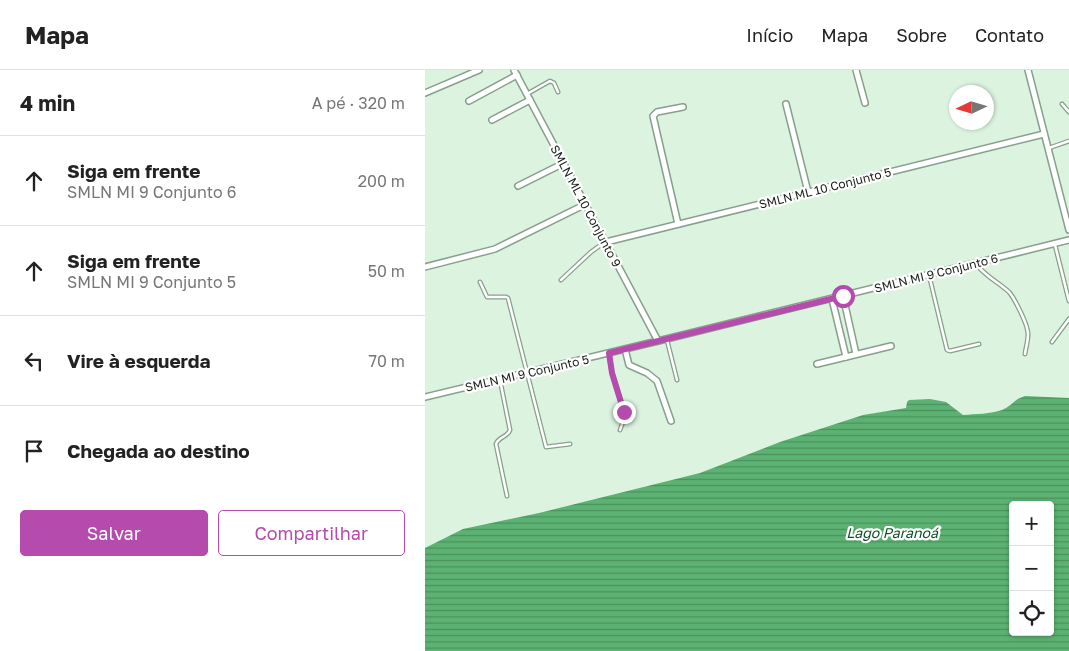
<!DOCTYPE html>
<html lang="pt">
<head>
<meta charset="utf-8">
<style>
	:root { --surface:#fff; --page:#f6f6f6; --text:#222; --muted:#767676; --line:#e0e0e0; --accent:#b44bad }
	body { margin:0; font-family:"Golos Text",sans-serif; background:var(--page); color:var(--text) }
	.controls { position:absolute; right:15px; bottom:15px; display:grid; overflow:hidden; border-radius:5px; box-shadow:0 1px 4px #0004 }
	.controls button { width:45px; height:45px; display:grid; place-items:center; padding:0; border:0; border-bottom:1px solid var(--line); background:var(--surface); color:var(--text); font:25px sans-serif }
	.compass { position:absolute; left:524px; top:15px; width:45px; height:45px; border-radius:50%; background:var(--surface); box-shadow:0 1px 4px #0004; rotate:266deg }
	.stop { position:absolute; width:15px; height:15px; margin:-11px; border:4px solid #b44bad; border-radius:50%; background:#fff }
	.stop.end { background:#b44bad; border-color:#fff; box-shadow:0 1px 5px #0008 }
	.list { margin:0; padding:0; list-style:none }
	h2 { display:flex; justify-content:space-between; align-items:center; height:65px; margin:0; padding:0 20px; font-size:21px }
	h2 small { font-size:16px; font-weight:400; color:var(--muted) }
	.list li { display:grid; grid-template-columns:32px 1fr auto; gap:15px; align-items:center; box-sizing:border-box; height:90px; padding:0 20px; border-top:1px solid var(--line) }
	.list b { display:block; font-size:19px; white-space:nowrap }
	.list p { margin:0; font-size:16px; white-space:nowrap; color:var(--muted) }
	.list em { font-size:16px; font-style:normal; color:var(--muted) }
	.actions { display:flex; gap:10px; padding:15px 20px }
	.actions a { flex:1; padding:11px 0; border:1px solid var(--accent); border-radius:5px; text-align:center; font-size:18px; color:var(--accent) }
	.actions .main { background:var(--accent); color:#fff }
	.icon { flex:none; width:28px; height:28px; fill:none; stroke:currentColor; stroke-width:2; stroke-linecap:round; stroke-linejoin:round }
	.map { position:relative; flex:none; width:644px; height:581px; overflow:hidden }
	header { display:flex; align-items:center; gap:30px; box-sizing:border-box; height:70px; padding:0 25px; background:var(--surface); border-bottom:1px solid var(--line) }
	header strong { font-size:24px }
	nav { display:flex; gap:28px; margin-inline-start:auto; font-size:18px }
	main { display:flex }
	aside { flex:1; background:var(--surface) }
	.map>svg:first-child { display:block }
	.water { fill:url(#water-rules); fill-rule:evenodd }
	.lines { fill:none; stroke-linecap:round; stroke-linejoin:round }
	.service-casing { stroke:#899f8d; stroke-width:5 }
	.minor-casing { stroke:#899f8d; stroke-width:8 }
	.service { stroke:#fff; stroke-width:2.5 }
	.minor { stroke:#fff; stroke-width:5 }
	.route { stroke:#b44bad; stroke-width:6 }
	.labels { text-anchor:middle; dominant-baseline:central; stroke-width:4.5; stroke-linejoin:round; paint-order:stroke }
	.street-label { font-size:12px; fill:#182019; stroke:#fff }
	.water-label { font-size:14px; font-style:italic; fill:#0e4e25; stroke:#fff }
</style>
</head>
<body>
<header>
<strong>Mapa</strong>
<nav><a>Início</a><a>Mapa</a><a>Sobre</a><a>Contato</a></nav>
</header>
<main>
<aside>
<h2>4 min<small>A pé · 320 m</small></h2>
<ul class="list">
<li><svg class="icon" aria-label="ahead" viewBox="0 0 24 24"><path d="M12 20V5M6 11l6-6 6 6"/></svg><div><b>Siga em frente</b><p>SMLN MI 9 Conjunto 6</p></div><em>200 m</em></li>
<li><svg class="icon" aria-label="ahead" viewBox="0 0 24 24"><path d="M12 20V5M6 11l6-6 6 6"/></svg><div><b>Siga em frente</b><p>SMLN MI 9 Conjunto 5</p></div><em>50 m</em></li>
<li><svg class="icon" aria-label="left" viewBox="0 0 24 24"><path d="M17 20v-9H6M10 6l-5 5 5 5"/></svg><div><b>Vire à esquerda</b></div><em>70 m</em></li>
<li><svg class="icon" aria-label="arrive" viewBox="0 0 24 24"><path d="M6 21V4h12l-3 4 3 4H6"/></svg><div><b>Chegada ao destino</b></div></li>
</ul>
<div class="actions"><a class="main">Salvar</a><a>Compartilhar</a></div>
</aside>
<div class="map">
<svg width="644" height="581" viewBox="0 0 644 581">
	<defs>
		<pattern id="water-rules" width="6" height="5" patternUnits="userSpaceOnUse" patternTransform="scale(1.25)"><rect width="6" height="5" fill="#5cb272"/><path d="M0 2.5h6" fill="none" stroke="#4b905d"/></pattern>
	</defs>
	<rect width="100%" height="100%" fill="#dcf3e0"/>
	<path class="water" d="M600,326L644,328V581H0V478L38,459L114,443L275,403L355,372L438,345L481,338L482,332L484,330L505,329L521,332L538,345C550,344 566,344 577,340C587,336 589,329 600,326ZM588,435H625V562H588Z"/>
	<g class="lines">
		<defs>
			<g id="service">
				<polyline points="102,24 125,11 129,13 133,22"/>
				<polyline points="637,34 644,42"/>
				<polyline points="624,78 644,71"/>
				<polyline points="630,175 644,231"/>
				<path d="M551,194C560,206 573,212 584,222C590,229 603,255 603,264C603,271 601,277 600,284"/>
				<polyline points="504,205 522,280 525,281 554,274"/>
				<polyline points="136,210 166,182 180,172"/>
				<polyline points="55,212 62,227 81,227 83,228 121,377 145,374"/>
				<polyline points="242,270 252,310"/>
				<polyline points="627,272 644,249"/>
				<polyline points="184,284 187,303 199,342 199,349 195,360"/>
				<path d="M75,310L85,360C83,367 73,367 71,374L82,426"/>
			</g>
			<g id="minor">
				<polyline points="89,0 233,271"/>
				<polyline points="431,0 440,33"/>
				<polyline points="603,0 644,160"/>
				<polyline points="0,23 54,0"/>
				<polyline points="44,31 92,5"/>
				<polyline points="361,34 383,122"/>
				<polyline points="67,50 105,30"/>
				<polyline points="93,116 139,93"/>
				<polyline points="253,154 228,46 232,42 258,37"/>
				<polyline points="181,172 619,64"/>
				<polyline points="0,197 70,179 161,134"/>
				<polyline points="418,226 431,284"/>
				<polyline points="407,229 421,287"/>
				<polyline points="200,279 204,295 222,303 232,311 246,351"/>
				<polyline points="392,294 466,276"/>
				<polyline points="0,327 233,271 644,170"/>
			</g>
		</defs>
		<use href="#service" class="service-casing"/>
		<use href="#minor" class="minor-casing"/>
		<use href="#service" class="service"/>
		<use href="#minor" class="minor"/>
	</g>
	<g class="lines">
		<polyline class="route" points="199,342 187,303 184,283 418,226"/>
	</g>
	<g class="labels">
		<g class="street-label">
			<text transform="translate(400 118) rotate(-14)">SMLN ML 10 Conjunto 5</text>
			<text transform="translate(161 136) rotate(62)">SMLN ML 10 Conjunto 9</text>
			<text transform="translate(511 203) rotate(-14)">SMLN MI 9 Conjunto 6</text>
			<text transform="translate(102 303) rotate(-13)">SMLN MI 9 Conjunto 5</text>
		</g>
		<g class="water-label">
			<text x="467" y="462">Lago Paranoá</text>
		</g>
	</g>
</svg>
<div class="controls">
<button>+</button>
<button>−</button>
<button><svg class="icon" aria-label="locate" viewBox="0 0 24 24"><circle cx="12" cy="12" r="6"/><path d="M12 2v4M12 18v4M2 12h4M18 12h4"/></svg></button>
</div>
<svg class="compass" viewBox="-18 -18 36 36"><path d="M0-13l5 13h-10z" fill="#e53935"/><path d="M0 13l5-13h-10z" fill="#767676"/></svg>
<div class="stop" style="left:418px;top:226px"></div>
<div class="stop end" style="left:199px;top:342px"></div>
</div>
</main>
</body>
</html>
